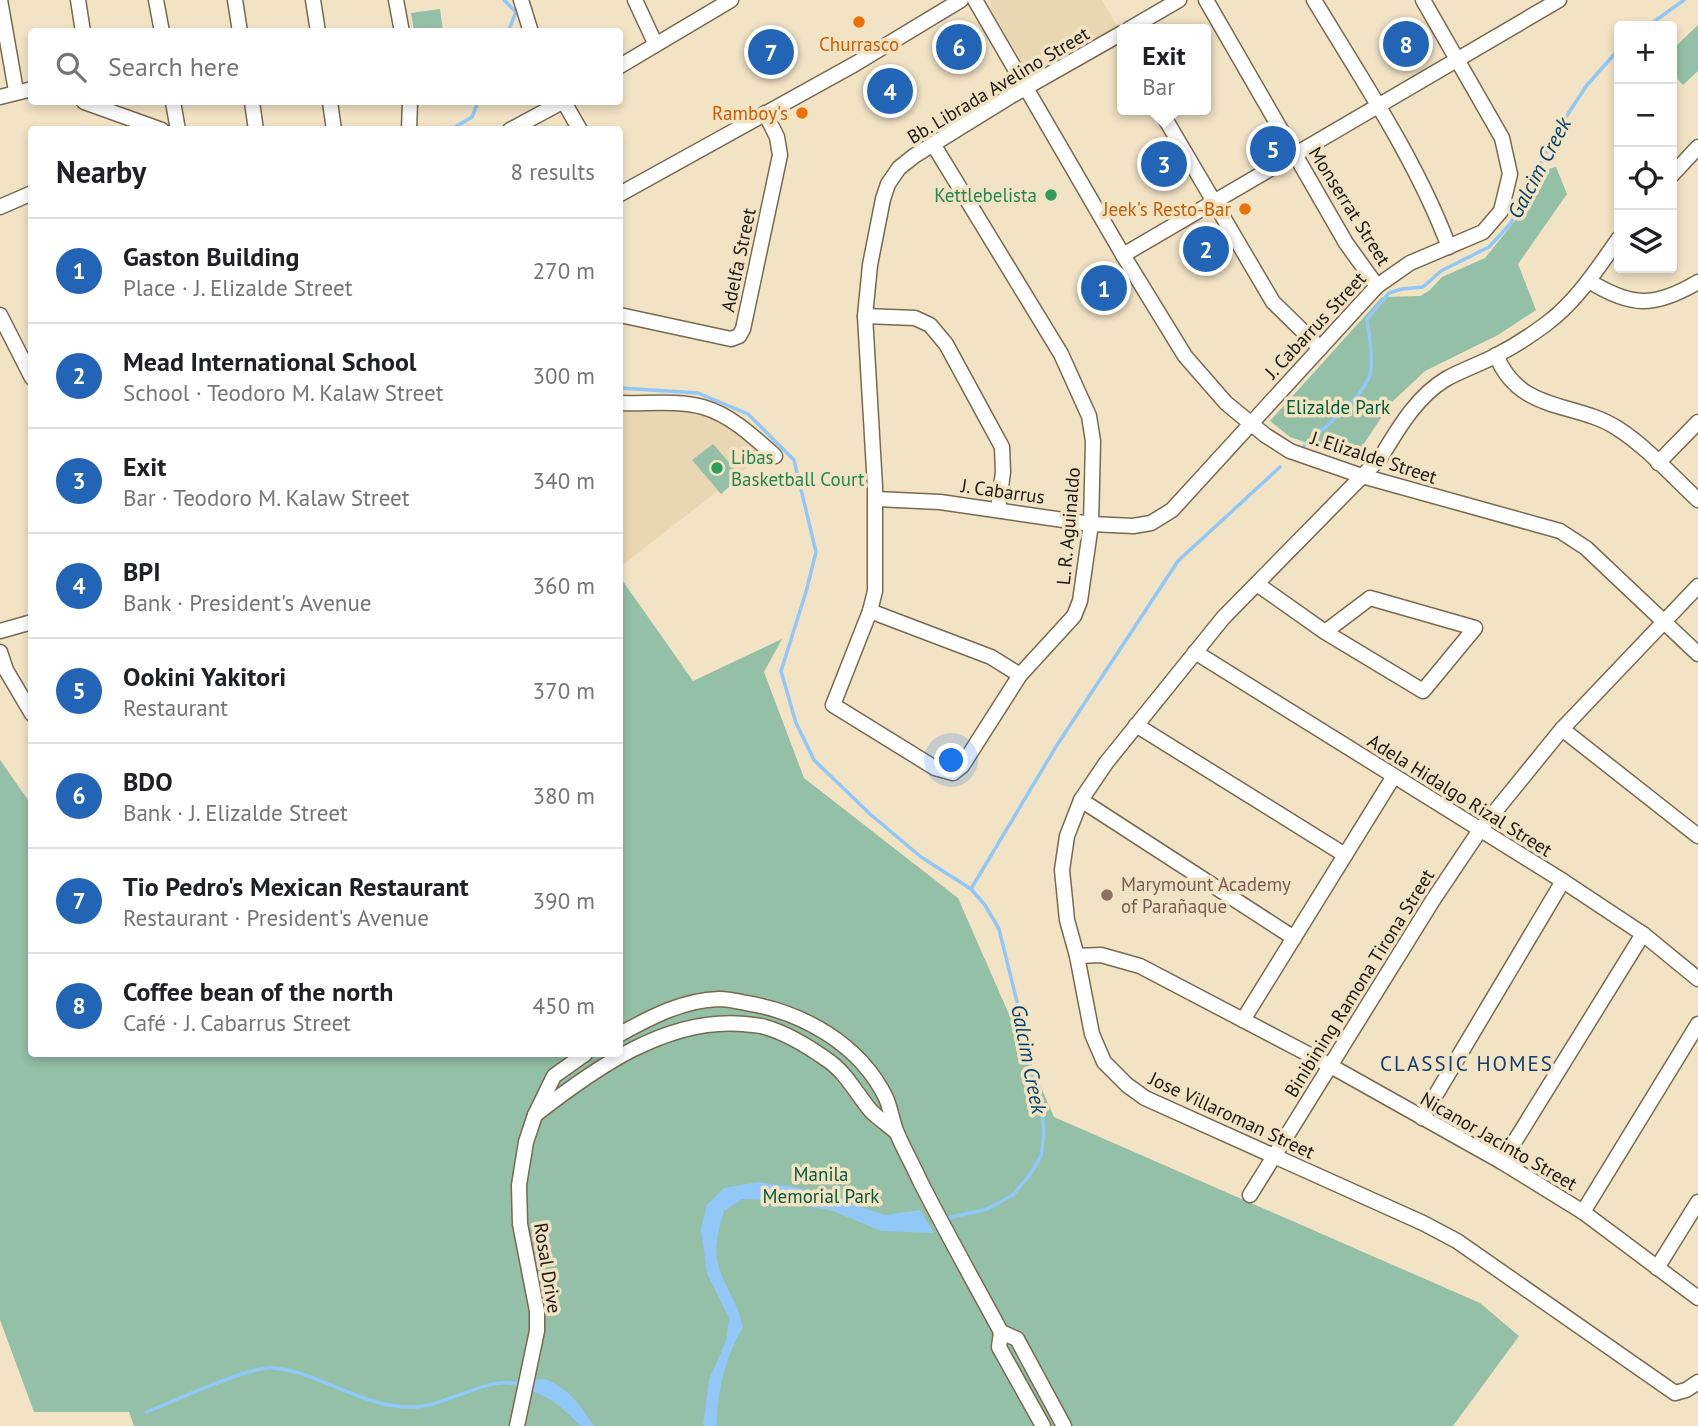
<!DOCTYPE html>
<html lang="en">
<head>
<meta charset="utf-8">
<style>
	:root { --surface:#fff; --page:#f6f6f6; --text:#202124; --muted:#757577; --line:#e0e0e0; --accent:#2265b6 }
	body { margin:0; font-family:"PT Sans",sans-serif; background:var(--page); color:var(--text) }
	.controls { position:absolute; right:21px; top:21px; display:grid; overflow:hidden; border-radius:7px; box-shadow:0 4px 10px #0003 }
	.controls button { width:63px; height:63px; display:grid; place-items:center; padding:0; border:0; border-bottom:2px solid var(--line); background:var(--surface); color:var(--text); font:35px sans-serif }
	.you { position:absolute; left:952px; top:761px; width:24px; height:24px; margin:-18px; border:5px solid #fff; border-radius:50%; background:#1a73e8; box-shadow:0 0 0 10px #1a73e833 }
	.badge { display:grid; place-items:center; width:46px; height:46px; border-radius:50%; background:var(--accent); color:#fff; font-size:23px; font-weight:700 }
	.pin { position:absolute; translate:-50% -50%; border:4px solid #fff; box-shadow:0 2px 7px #0006 }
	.popup { position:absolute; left:1117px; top:24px; width:94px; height:91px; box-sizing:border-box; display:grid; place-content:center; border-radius:7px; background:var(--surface); filter:drop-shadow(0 2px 5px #0005); font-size:23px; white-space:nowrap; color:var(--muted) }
	.popup b { font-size:26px; color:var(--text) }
	.popup::after { content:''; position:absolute; left:50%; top:100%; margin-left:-14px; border:14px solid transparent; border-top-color:var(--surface) }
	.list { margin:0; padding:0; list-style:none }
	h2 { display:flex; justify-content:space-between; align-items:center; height:91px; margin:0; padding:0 28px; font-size:30px }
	h2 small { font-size:23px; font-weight:400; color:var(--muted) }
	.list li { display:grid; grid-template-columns:46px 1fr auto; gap:21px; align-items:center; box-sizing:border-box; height:105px; padding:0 28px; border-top:2px solid var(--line) }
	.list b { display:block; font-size:26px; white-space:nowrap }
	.list p { margin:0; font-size:23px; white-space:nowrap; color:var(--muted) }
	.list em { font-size:23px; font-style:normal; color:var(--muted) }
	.icon { flex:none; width:38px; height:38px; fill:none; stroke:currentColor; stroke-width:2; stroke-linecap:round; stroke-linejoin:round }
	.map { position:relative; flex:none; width:1698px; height:1426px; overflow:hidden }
	.search { position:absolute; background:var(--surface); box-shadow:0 4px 10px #0003; left:28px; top:28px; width:595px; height:77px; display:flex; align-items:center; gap:18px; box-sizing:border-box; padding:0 24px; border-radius:7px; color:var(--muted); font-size:26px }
	.panel { position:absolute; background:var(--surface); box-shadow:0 4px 10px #0003; left:28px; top:126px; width:595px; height:931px; border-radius:7px }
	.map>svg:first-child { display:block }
	.built { fill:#e9d7b3 }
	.green { fill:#94c0a7 }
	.water { fill:#91c8f8 }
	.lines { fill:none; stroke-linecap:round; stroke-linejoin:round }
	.stream { stroke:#91c8f8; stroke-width:3.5 }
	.minor-casing { stroke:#776a4f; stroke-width:17 }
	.minor { stroke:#fff; stroke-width:14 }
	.food-dot { fill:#e8710a; stroke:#f2e3c5; stroke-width:2.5 }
	.leisure-dot { fill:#2e9e5b; stroke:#f2e3c5; stroke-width:2.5 }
	.education-dot { fill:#8d6e63; stroke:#f2e3c5; stroke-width:2.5 }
	.labels { text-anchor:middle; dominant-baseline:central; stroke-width:7; stroke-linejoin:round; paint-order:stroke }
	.food-label { font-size:19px; fill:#c56008; stroke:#f2e3c5; text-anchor:end }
	.street-label { font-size:19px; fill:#1e190e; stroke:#f2e3c5 }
	.leisure-label { font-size:19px; fill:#27864d; stroke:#f2e3c5; text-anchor:end }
	.park-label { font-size:19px; fill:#035c39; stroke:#f2e3c5 }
	.education-label { font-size:19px; fill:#785e54; stroke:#f2e3c5; text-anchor:start }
	.water-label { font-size:21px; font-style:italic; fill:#00426e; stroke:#f2e3c5 }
	.neighbourhood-label { font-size:21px; letter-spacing:2px; fill:#133d70; stroke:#f2e3c5 }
</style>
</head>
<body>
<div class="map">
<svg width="1698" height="1426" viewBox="0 0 1698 1426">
	<rect width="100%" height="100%" fill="#f2e3c5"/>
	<g class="built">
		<polygon points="991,0 1102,0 1118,28 1039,74 1035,74 1027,72 991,9"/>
		<polygon points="620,397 660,399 744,418 775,446 620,567"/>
	</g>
	<g class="green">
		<polygon points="440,9 443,31 414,31 411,13"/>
		<polygon points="1698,25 1698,71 1683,85 1672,73 1672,50"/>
		<polygon points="1556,167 1567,194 1518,264 1536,310 1498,335 1425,371 1390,404 1354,459 1290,437 1270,421 1382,297 1420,296 1430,290 1442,277 1485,258 1518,217 1541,171"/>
		<polygon points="713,444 741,476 721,494 692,460"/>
		<polygon points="620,577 693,681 782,639 764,672 804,778 958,898 1054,1117 1480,1303 1519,1336 1453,1426 134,1426 129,1412 34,1412 0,1320 0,760 31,804 32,1054 620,1054"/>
	</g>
	<g class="water">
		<path d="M758,1182L805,1189L885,1215L920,1210L934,1233L881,1231L833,1211L782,1201L742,1199L724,1211C720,1226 714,1243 717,1260C722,1283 738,1303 743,1327C725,1357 717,1391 717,1426H703L709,1380L726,1341L729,1318L707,1273L701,1229L707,1205L724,1188Z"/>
		<path d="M545,1379C572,1391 578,1403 594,1426H580C553,1397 544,1395 508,1382Z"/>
	</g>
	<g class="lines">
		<g class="stream">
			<polyline points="504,0 516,12 508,32"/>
			<polyline points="1648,26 1684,0"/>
			<polyline points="450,130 472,117 478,102"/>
			<polyline points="620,388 698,393 748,414 794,460 816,552 806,592 781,671 796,723 814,760 870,814 921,857 971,889 985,905 999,929 1027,1042 1031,1071 1042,1111 1044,1133 1041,1156 1029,1176 1013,1195 987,1209 943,1219"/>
			<path d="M1304,446C1322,429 1369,394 1371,369C1373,352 1369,335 1367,319L1389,293L1402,289L1423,287L1441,271L1489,247L1511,223L1558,129L1587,85L1619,49"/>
			<polyline points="971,889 1057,745 1178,561 1280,467"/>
			<path d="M147,1412C171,1402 252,1365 274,1368C322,1373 365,1409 413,1407C446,1406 483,1379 512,1383"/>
		</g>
		<defs>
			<g id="minor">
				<polyline points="0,0 16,91"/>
				<polyline points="78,0 83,32"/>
				<polyline points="156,0 162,32"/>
				<polyline points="235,0 240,32"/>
				<polyline points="313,0 318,32"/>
				<polyline points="396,0 402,32"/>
				<polyline points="521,0 531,32"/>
				<polyline points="635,0 655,43"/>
				<polyline points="975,0 1123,255 1185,356 1226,403 1265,435 1290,451 1362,476 1560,531 1586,548 1698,654"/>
				<polyline points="1206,0 1346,243 1377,286"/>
				<path d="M1314,0C1362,80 1416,159 1449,247"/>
				<polyline points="1129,29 1179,0"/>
				<polyline points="620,66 731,0"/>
				<polyline points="0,97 32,89"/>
				<polyline points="84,102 162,130"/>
				<polyline points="173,102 178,130"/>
				<polyline points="252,102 256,130"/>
				<polyline points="330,102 334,130"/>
				<polyline points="564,102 580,130"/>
				<polyline points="1160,110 1273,302 1320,348"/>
				<polyline points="409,130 410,102"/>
				<polyline points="510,130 562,102"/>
				<polyline points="933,144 1061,354 1089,416 1093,441 1091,524 1080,601 1074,616 1020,675 962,766 953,773 935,768 833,705 870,611 875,591 875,487 865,316 870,265 883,199 888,184 899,168 914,156 1011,96 1122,33"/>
				<polyline points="1672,175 1698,147"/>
				<polyline points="620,194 855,64 961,0"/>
				<polyline points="0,207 32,193"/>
				<path d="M1619,238C1598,268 1576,302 1546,324C1530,336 1513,347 1495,356C1480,364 1462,370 1446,379C1417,396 1398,429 1381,457L1223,618L1106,763L1081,800L1067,836L1062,870L1067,920L1077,956L1092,1034L1104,1062L1127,1085L1145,1098L1423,1223L1457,1241L1675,1393L1686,1390L1698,1382"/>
				<polyline points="1123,255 1559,0"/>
				<path d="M1589,281C1631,307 1654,308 1698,282"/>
				<polyline points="0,315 32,378"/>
				<polyline points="620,315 731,339 739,336 743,329 780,155 777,137 765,113"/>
				<polyline points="865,316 915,318 930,325 946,344 1002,447 1003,472 998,510"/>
				<path d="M1496,355C1520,414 1575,401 1617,428C1647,447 1672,476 1698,500"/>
				<path d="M620,403C646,404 677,400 703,407C731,415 754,437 775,456"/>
				<polyline points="1658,463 1698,422"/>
				<polyline points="876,499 940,502 1091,524 1133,526 1151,523 1172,510 1377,286 1410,263 1483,232 1501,211 1510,174 1502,138 1423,0"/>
				<polyline points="1257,584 1325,632 1423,691 1475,628 1370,598 1325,632"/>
				<polyline points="870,611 991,657 1020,675"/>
				<polyline points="0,631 32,622"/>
				<polyline points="0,652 6,670 32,714"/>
				<polyline points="1195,652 1563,881 1643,934 1698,979"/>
				<polyline points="1136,725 1345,855"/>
				<polyline points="1562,729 1698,836"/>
				<polyline points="1081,800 1294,938"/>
				<polyline points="1077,956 1101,955 1140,966 1329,1065 1502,1162 1583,1212 1698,1298"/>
				<polyline points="1243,1020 1394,776"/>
				<path d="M620,1034C651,1017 683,1000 719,999C728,999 737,1001 746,1003C802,1012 860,1044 886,1098C891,1109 892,1122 897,1133C904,1150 913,1165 920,1181C946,1232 974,1282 1001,1332L1017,1339L1064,1426"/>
				<path d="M535,1115C594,1069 666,1017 744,1024C751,1025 759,1025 765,1027C786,1033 809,1047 826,1059C846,1072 856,1093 871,1111C878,1118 888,1125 895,1131"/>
				<polyline points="1422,1118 1563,881"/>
				<polyline points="1502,1162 1643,934"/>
				<polyline points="1250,1195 1433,900 1480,830 1562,729 1698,586"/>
				<polyline points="1583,1212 1698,1024"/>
				<polyline points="1657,1268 1698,1202"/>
				<polyline points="1001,1332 999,1347 1043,1426"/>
				<polyline points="517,1426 537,1331 537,1311 520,1224 519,1185 526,1142 535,1115 554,1076 585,1054"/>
			</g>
		</defs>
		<use href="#minor" class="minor-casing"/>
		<use href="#minor" class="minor"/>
	</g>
	<g class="food-dot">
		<circle cx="859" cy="22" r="7"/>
		<circle cx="802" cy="113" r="7"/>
		<circle cx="1245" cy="209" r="7"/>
	</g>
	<g class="leisure-dot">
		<circle cx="1051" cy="195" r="7"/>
		<circle cx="717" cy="468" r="7"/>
	</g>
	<circle class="education-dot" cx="1107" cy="895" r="7"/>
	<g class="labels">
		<g class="food-label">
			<text x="859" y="44" text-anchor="middle">Churrasco</text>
			<text x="788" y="113">Ramboy's</text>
			<text x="1231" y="209">Jeek's Resto-Bar</text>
		</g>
		<g class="street-label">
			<text transform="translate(998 85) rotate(-31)">Bb. Librada Avelino Street</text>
			<text transform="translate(1350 206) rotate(58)">Monserrat Street</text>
			<text transform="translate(738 260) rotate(-78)">Adelfa Street</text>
			<text transform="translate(1315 325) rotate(-47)">J. Cabarrus Street</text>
			<text transform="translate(1374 457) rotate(18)">J. Elizalde Street</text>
			<text transform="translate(1003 491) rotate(8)">J. Cabarrus</text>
			<text transform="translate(1068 526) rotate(-85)">L. R. Aguinaldo</text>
			<text transform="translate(1460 795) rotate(32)">Adela Hidalgo Rizal Street</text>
			<text transform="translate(1359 983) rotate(-58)">Binibining Ramona Tirona Street</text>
			<text transform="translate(1232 1115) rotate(25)">Jose Villaroman Street</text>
			<text transform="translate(1499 1141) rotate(30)">Nicanor Jacinto Street</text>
			<text transform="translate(548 1268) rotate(81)">Rosal Drive</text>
		</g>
		<g class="leisure-label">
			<text x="1037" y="195">Kettlebelista</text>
			<text x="731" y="457" text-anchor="start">Libas<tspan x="731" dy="22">Basketball Court</tspan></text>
		</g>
		<g class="park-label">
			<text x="1338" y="407">Elizalde Park</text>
			<text x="821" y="1174">Manila<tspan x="821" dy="22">Memorial Park</tspan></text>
		</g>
		<g class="education-label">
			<text x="1121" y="884">Marymount Academy<tspan x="1121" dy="22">of Parañaque</tspan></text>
		</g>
		<g class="water-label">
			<text transform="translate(1539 168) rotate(-62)">Galcim Creek</text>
			<text transform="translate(1029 1059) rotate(79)">Galcim Creek</text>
		</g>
		<g class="neighbourhood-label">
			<text x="1467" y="1063">CLASSIC HOMES</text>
		</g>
	</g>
</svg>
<div class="controls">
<button>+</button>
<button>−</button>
<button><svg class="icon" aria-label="locate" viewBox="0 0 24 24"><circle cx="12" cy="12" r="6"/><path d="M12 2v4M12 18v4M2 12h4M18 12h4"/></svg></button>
<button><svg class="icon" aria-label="layers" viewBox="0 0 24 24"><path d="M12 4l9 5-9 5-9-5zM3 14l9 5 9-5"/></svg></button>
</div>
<div class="you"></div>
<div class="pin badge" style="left:1104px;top:288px">1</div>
<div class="pin badge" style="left:1206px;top:249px">2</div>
<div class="pin badge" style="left:1164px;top:164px">3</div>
<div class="popup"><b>Exit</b>Bar</div>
<div class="pin badge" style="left:890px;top:91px">4</div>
<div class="pin badge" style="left:1273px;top:149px">5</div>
<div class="pin badge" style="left:959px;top:47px">6</div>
<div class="pin badge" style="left:771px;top:52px">7</div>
<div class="pin badge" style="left:1406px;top:44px">8</div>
<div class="search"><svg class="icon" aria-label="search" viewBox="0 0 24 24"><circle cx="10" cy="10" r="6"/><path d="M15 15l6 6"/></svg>Search here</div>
<section class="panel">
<h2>Nearby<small>8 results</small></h2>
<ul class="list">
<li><span class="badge">1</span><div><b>Gaston Building</b><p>Place · J. Elizalde Street</p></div><em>270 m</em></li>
<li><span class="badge">2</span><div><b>Mead International School</b><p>School · Teodoro M. Kalaw Street</p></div><em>300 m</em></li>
<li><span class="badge">3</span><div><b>Exit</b><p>Bar · Teodoro M. Kalaw Street</p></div><em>340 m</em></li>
<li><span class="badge">4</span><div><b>BPI</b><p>Bank · President's Avenue</p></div><em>360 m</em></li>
<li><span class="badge">5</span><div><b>Ookini Yakitori</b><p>Restaurant</p></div><em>370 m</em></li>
<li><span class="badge">6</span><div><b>BDO</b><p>Bank · J. Elizalde Street</p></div><em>380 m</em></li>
<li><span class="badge">7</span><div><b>Tio Pedro's Mexican Restaurant</b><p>Restaurant · President's Avenue</p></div><em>390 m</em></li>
<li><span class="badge">8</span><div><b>Coffee bean of the north</b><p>Café · J. Cabarrus Street</p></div><em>450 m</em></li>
</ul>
</section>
</div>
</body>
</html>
